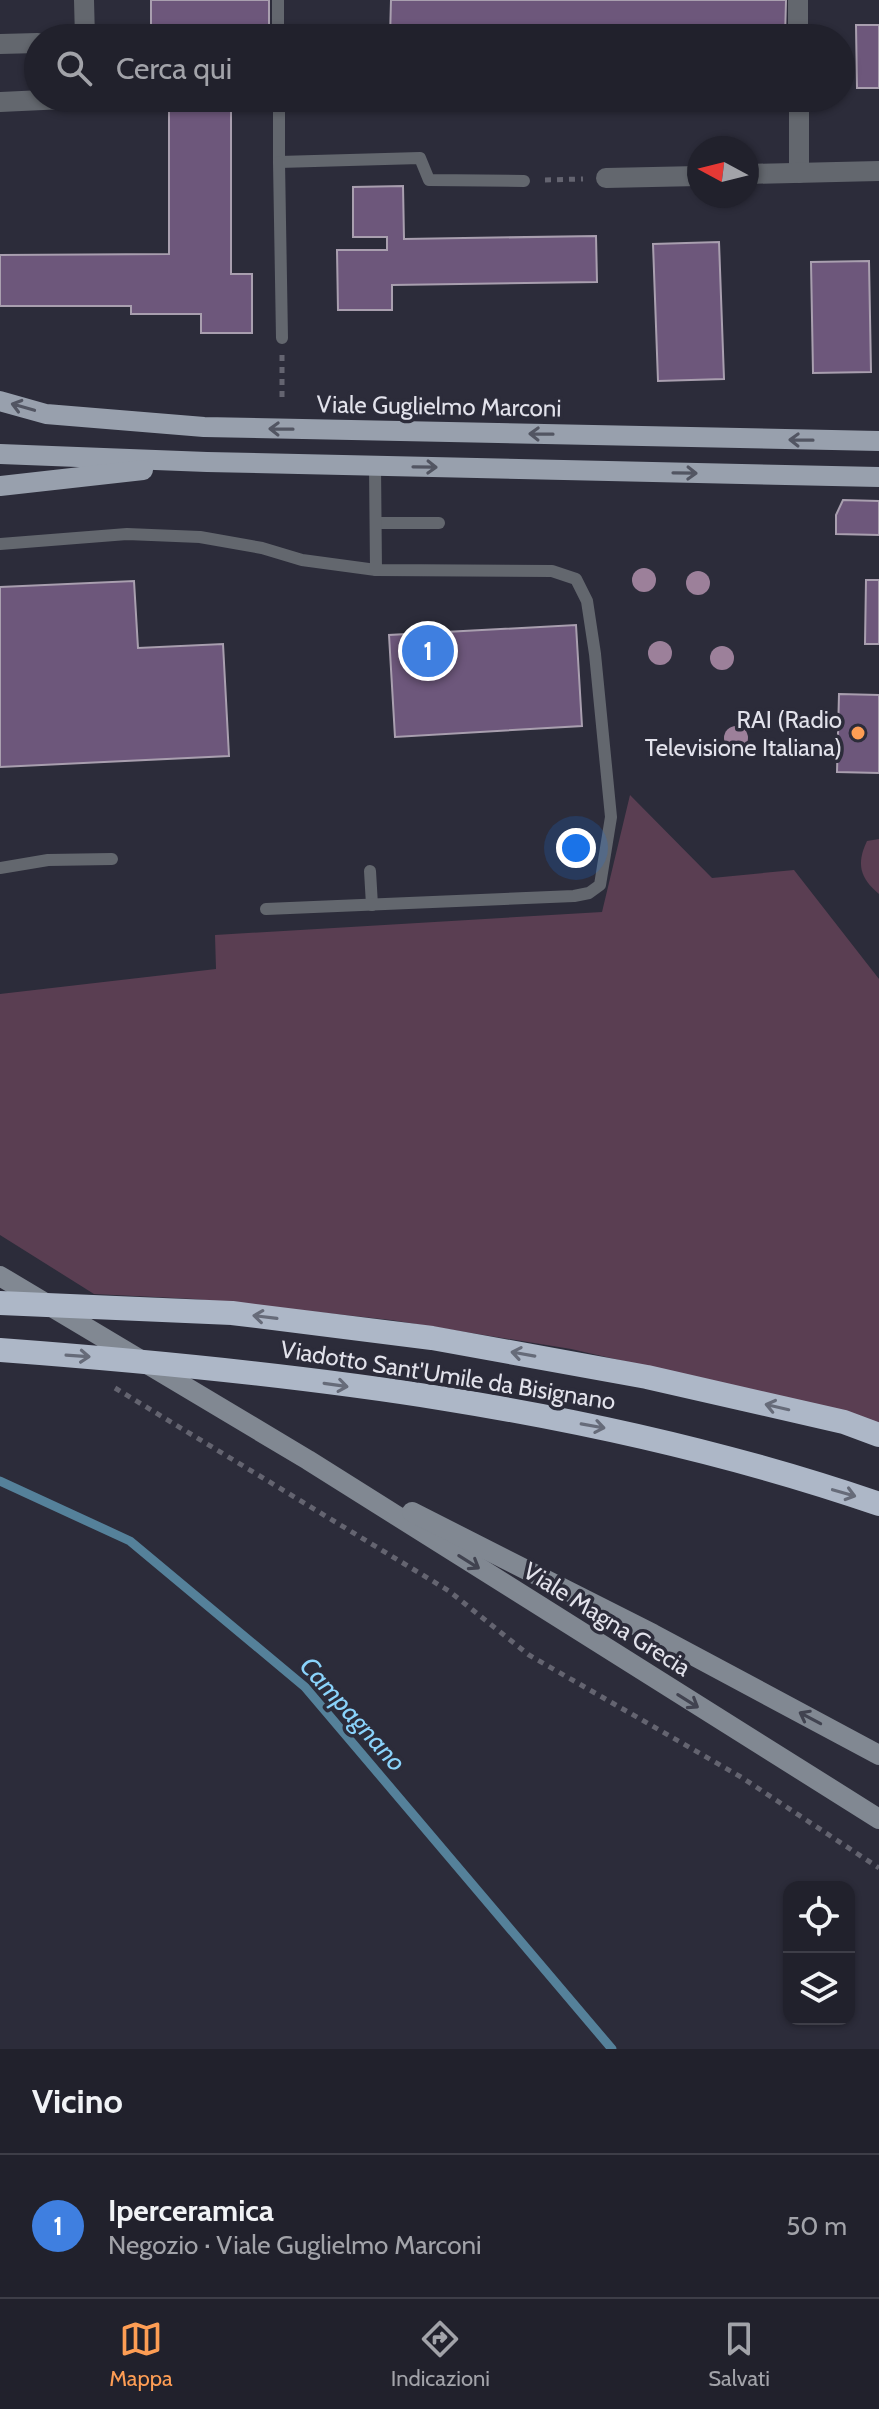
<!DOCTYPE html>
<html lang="it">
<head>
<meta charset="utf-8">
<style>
	:root { --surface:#21212c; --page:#292934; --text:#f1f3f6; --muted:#a2a3a9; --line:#3e3e48; --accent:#fd9d54 }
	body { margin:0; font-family:Cabin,sans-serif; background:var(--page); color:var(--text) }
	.controls { position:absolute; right:24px; bottom:24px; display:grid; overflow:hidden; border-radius:16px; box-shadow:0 2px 6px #0004 }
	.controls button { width:72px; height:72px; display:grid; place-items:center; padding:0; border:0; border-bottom:2px solid var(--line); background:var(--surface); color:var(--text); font:40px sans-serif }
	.compass { position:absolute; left:687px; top:136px; width:72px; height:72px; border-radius:50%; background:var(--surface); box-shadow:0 2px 6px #0004; rotate:277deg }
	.you { position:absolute; left:576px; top:848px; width:28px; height:28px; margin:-20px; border:6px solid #fff; border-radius:50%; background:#1a73e8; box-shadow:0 0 0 12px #1a73e833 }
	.badge { display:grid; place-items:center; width:52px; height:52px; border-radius:50%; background:var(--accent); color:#fff; font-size:26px; font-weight:700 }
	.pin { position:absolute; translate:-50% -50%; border:4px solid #fff; box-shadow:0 2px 8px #0006 }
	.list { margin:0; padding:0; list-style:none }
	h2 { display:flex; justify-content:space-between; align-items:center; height:104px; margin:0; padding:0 32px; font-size:34px }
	h2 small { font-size:26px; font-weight:400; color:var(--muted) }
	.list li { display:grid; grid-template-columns:52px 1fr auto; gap:24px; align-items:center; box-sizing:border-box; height:144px; padding:0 32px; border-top:2px solid var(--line) }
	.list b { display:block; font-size:30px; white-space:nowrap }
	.list p { margin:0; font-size:26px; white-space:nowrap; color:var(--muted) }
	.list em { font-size:26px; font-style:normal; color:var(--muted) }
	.icon { flex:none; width:44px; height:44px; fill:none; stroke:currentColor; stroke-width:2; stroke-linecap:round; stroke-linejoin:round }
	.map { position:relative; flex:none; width:879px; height:2049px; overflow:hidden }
	.search { position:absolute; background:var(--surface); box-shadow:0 2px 6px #0004; left:24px; right:24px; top:24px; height:88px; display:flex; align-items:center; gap:20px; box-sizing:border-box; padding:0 28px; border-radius:44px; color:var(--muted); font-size:30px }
	.sheet { height:248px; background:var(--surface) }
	nav { display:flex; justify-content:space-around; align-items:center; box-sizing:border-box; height:112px; border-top:2px solid var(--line); background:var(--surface); font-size:22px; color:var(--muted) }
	nav a { display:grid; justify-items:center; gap:4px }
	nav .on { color:var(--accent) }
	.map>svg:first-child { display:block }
	.grass { fill:#5a3e52 }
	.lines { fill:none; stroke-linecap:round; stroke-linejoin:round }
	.stream { stroke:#55819a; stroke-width:9 }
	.building { fill:#6d577b; stroke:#a99faf; stroke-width:2 }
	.path { stroke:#646470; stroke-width:5; stroke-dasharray:6 6; stroke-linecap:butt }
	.lane { stroke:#63676e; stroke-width:12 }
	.street { stroke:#63676e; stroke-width:20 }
	.secondary { stroke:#818892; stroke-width:20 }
	.primary { stroke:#98a0ad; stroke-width:20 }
	.highway-bridge { stroke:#adb7c7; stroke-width:24 }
	.tree { fill:#9c809a }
	.oneway { stroke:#525562 }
	.oneway2 { stroke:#666b79 }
	.oneway3 { stroke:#414350 }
	.poi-dot { fill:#fd9d54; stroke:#2c2c3a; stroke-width:3 }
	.labels { text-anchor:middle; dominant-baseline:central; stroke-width:7; stroke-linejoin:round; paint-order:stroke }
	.street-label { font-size:24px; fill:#e2e2eb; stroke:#2c2c3a }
	.poi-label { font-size:24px; fill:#e2e2eb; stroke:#2c2c3a; text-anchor:end }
	.water-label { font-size:26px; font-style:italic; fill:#8ad3fb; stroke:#2c2c3a }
</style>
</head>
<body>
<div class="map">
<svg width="879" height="2049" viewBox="0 0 879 2049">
	<rect width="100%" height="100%" fill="#2c2c3a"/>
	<g class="grass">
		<polygon points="630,795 712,878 794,870 879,979 879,1423 843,1411 571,1349 391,1320 195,1299 94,1294 0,1235 0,994 216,969 215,935 602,912"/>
		<path d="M879,839V894C860,878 856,864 867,841Z"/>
	</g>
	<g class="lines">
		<polyline class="stream" points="0,1481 130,1541 305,1687 612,2049"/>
	</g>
	<g class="building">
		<polygon points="151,0 269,0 269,38 212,38 212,30 151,30"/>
		<polygon points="391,0 786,0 785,38 390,38"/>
		<polygon points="856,25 879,25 879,88 857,88"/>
		<polygon points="169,98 231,98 231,274 252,274 252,333 201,333 201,314 131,314 131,306 0,306 0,255 169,254"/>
		<polygon points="403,186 404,239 596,236 597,282 392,285 392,310 338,310 337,250 387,250 387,237 353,237 353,187"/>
		<polygon points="719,242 724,379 658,381 653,244"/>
		<polygon points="869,261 871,372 813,373 811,262"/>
		<polygon points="843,500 879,501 879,535 836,534 836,515"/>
		<polygon points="866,580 879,580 879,644 865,644"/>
		<polygon points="134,581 138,648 223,644 229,756 0,767 0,587"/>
		<polygon points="576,625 582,726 395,737 389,635"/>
		<polygon points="839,694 879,695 879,773 837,772"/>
	</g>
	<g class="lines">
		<g class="path">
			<polyline points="545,180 583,179"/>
			<polyline points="282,355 282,397"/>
			<polyline points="115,1388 449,1591 529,1655 741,1777 879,1868"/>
		</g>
		<g class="lane">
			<polyline points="278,0 278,38"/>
			<polyline points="279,98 279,162 420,158 429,180 524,181"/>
			<polyline points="279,162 282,338"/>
			<polyline points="376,523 439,523"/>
			<polyline points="0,544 127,534 200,537 262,548 302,560 376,570"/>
			<polyline points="0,868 48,860 112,859"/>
			<polyline points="370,871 372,905"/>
			<polyline points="266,909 574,896 589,893 600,885 611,817 595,654 587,601 576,579 552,571 376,570 375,465"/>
		</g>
		<g class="street">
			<polyline points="84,0 85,38"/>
			<polyline points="798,0 798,38"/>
			<polyline points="0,44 38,43"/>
			<polyline points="799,98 799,173"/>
			<polyline points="0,102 86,98"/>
			<polyline points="747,174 879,171"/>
			<polyline points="606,178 699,176"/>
		</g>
		<g class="secondary">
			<polyline points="0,1276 308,1460 879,1819"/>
			<polyline points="412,1512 653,1634 879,1755"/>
		</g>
		<g class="primary">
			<polyline points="0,401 46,414 204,427 879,441"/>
			<polyline points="0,454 207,462 879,477"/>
			<polyline points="0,486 143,470"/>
		</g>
		<g class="highway-bridge">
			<polyline points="0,1303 232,1313 432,1338 647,1377 844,1422 879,1435"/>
			<path d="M0,1350C296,1372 597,1407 879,1504"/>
		</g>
	</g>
	<g class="tree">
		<circle cx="644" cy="580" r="12"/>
		<circle cx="698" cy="583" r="12"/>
		<circle cx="660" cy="653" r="12"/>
		<circle cx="722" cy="658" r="12"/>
		<circle cx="736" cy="738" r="12"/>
	</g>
	<defs><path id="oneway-shaft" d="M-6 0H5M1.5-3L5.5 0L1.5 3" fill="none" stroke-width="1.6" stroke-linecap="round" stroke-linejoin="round" transform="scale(2)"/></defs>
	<g class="oneway">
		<use href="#oneway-shaft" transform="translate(23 407) rotate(-164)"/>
		<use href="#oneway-shaft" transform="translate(281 429) rotate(-179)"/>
		<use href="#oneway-shaft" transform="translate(541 434) rotate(-179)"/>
		<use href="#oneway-shaft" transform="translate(801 440) rotate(-179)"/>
		<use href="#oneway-shaft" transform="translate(425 467) rotate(1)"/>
		<use href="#oneway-shaft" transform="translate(685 473) rotate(1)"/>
	</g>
	<g class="oneway2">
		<use href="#oneway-shaft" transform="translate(265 1317) rotate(-173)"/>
		<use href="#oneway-shaft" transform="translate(523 1354) rotate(-170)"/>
		<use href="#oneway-shaft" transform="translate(78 1356) rotate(4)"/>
		<use href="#oneway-shaft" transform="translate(336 1385) rotate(8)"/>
		<use href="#oneway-shaft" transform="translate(777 1407) rotate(-167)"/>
		<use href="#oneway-shaft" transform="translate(593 1426) rotate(10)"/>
		<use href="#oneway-shaft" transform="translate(844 1493) rotate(16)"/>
	</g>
	<g class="oneway3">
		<use href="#oneway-shaft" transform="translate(469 1562) rotate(32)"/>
		<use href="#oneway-shaft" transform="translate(688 1701) rotate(32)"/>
		<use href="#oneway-shaft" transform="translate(810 1718) rotate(-152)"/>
	</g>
	<circle class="poi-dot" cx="858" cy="733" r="8"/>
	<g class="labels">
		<g class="street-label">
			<text transform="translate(439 406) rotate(1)">Viale Guglielmo Marconi</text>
			<text transform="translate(448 1375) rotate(9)">Viadotto Sant'Umile da Bisignano</text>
			<text transform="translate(607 1619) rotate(32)">Viale Magna Grecia</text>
		</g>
		<g class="poi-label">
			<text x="842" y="719">RAI (Radio<tspan x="842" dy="28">Televisione Italiana)</tspan></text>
		</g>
		<g class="water-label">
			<text transform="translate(353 1714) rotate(48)">Campagnano</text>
		</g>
	</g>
</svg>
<div class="controls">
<button><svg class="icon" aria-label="locate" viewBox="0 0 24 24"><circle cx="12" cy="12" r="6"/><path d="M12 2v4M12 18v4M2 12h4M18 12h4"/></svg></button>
<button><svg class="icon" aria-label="layers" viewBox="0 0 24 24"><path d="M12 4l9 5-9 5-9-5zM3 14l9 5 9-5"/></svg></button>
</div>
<svg class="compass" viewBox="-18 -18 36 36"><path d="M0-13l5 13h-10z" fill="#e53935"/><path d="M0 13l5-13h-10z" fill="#a2a3a9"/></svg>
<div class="you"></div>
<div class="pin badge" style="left:428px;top:651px;background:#3f7fe0">1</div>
<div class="search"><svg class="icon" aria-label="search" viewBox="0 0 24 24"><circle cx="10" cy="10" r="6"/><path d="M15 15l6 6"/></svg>Cerca qui</div>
</div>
<section class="sheet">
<h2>Vicino<small></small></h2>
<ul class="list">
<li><span class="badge" style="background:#3f7fe0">1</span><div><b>Iperceramica</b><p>Negozio · Viale Guglielmo Marconi</p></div><em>50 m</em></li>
</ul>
</section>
<nav>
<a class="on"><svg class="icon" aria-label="map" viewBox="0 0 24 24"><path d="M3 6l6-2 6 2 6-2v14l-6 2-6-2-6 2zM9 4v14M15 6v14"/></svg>Mappa</a>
<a><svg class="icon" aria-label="directions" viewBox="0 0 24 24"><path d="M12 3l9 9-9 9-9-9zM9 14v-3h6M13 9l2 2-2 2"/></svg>Indicazioni</a>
<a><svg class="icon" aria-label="saved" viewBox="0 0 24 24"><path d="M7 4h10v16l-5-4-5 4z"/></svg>Salvati</a>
</nav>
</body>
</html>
